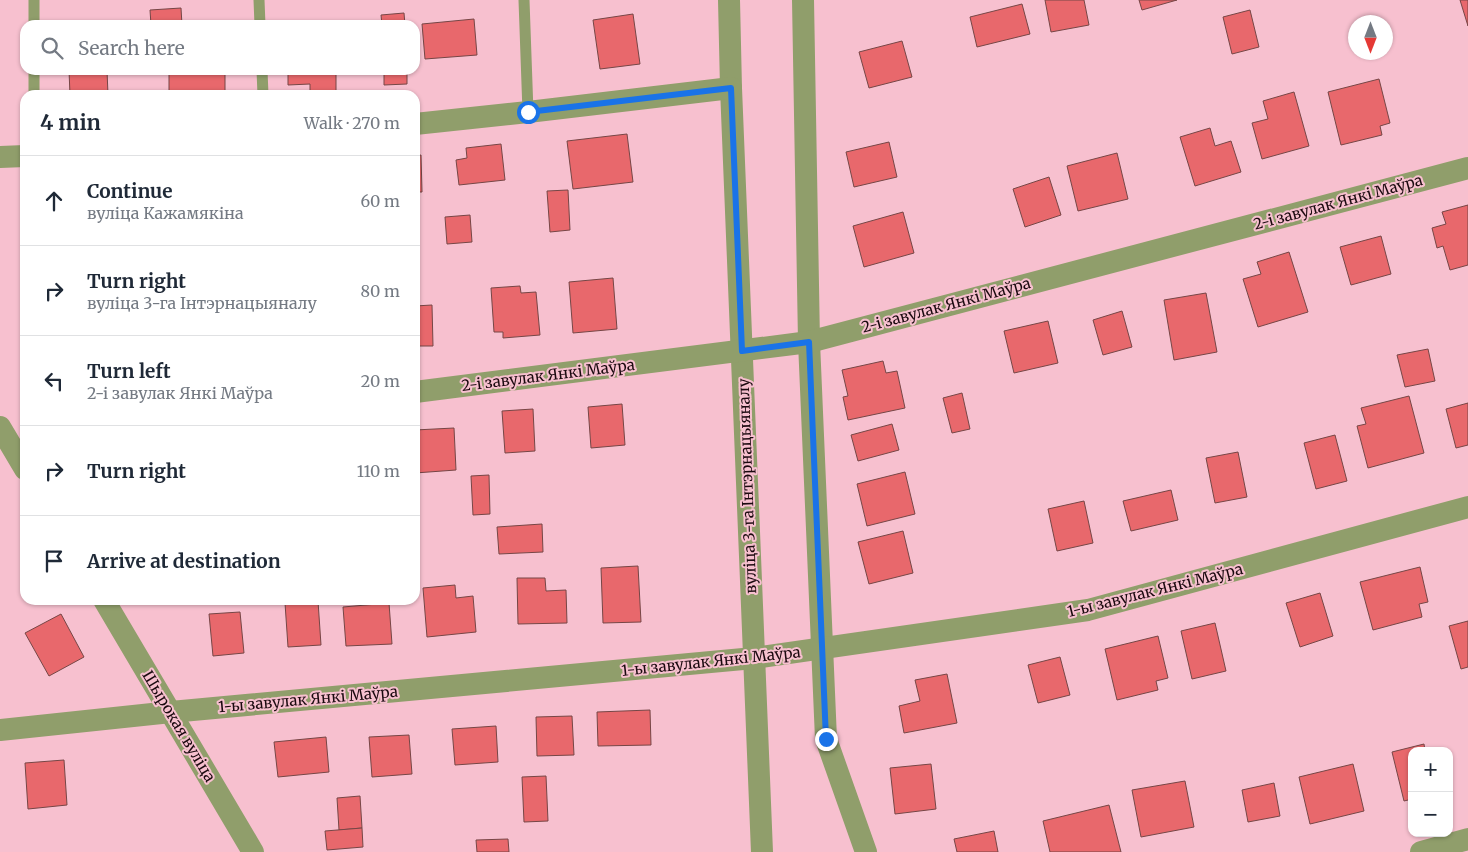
<!DOCTYPE html>
<html lang="en">
<head>
<meta charset="utf-8">
<style>
	:root { --surface:#fff; --page:#f6f6f7; --text:#1f2937; --muted:#747a83; --line:#e0e1e3 }
	body { margin:0; font-family:Merriweather,serif; background:var(--page); color:var(--text) }
	.controls { position:absolute; right:15px; bottom:15px; display:grid; overflow:hidden; border-radius:10px; box-shadow:0 1px 4px #0004 }
	.controls button { width:45px; height:45px; display:grid; place-items:center; padding:0; border:0; border-bottom:1px solid var(--line); background:var(--surface); color:var(--text); font:25px sans-serif }
	.compass { position:absolute; left:1348px; top:15px; width:45px; height:45px; border-radius:50%; background:var(--surface); box-shadow:0 1px 4px #0004; rotate:180deg }
	.stop { position:absolute; width:15px; height:15px; margin:-11px; border:4px solid #1a73e8; border-radius:50%; background:#fff }
	.stop.end { background:#1a73e8; border-color:#fff; box-shadow:0 1px 5px #0008 }
	.list { margin:0; padding:0; list-style:none }
	h2 { display:flex; justify-content:space-between; align-items:center; height:65px; margin:0; padding:0 20px; font-size:21px }
	h2 small { font-size:16px; font-weight:400; color:var(--muted) }
	.list li { display:grid; grid-template-columns:32px 1fr auto; gap:15px; align-items:center; box-sizing:border-box; height:90px; padding:0 20px; border-top:1px solid var(--line) }
	.list b { display:block; font-size:19px; white-space:nowrap }
	.list p { margin:0; font-size:16px; white-space:nowrap; color:var(--muted) }
	.list em { font-size:16px; font-style:normal; color:var(--muted) }
	.icon { flex:none; width:28px; height:28px; fill:none; stroke:currentColor; stroke-width:2; stroke-linecap:round; stroke-linejoin:round }
	.map { position:relative; flex:none; width:1468px; height:852px; overflow:hidden }
	.search { position:absolute; background:var(--surface); box-shadow:0 1px 4px #0004; left:20px; top:20px; width:400px; height:55px; display:flex; align-items:center; gap:12px; box-sizing:border-box; padding:0 18px; border-radius:15px; color:var(--muted); font-size:19px }
	.panel { position:absolute; background:var(--surface); box-shadow:0 1px 4px #0004; left:20px; top:90px; width:400px; height:515px; border-radius:15px }
	.map>svg:first-child { display:block }
	.building { fill:#e8686c; stroke:#764646 }
	.lines { fill:none; stroke-linecap:round; stroke-linejoin:round }
	.service { stroke:#909e6b; stroke-width:11 }
	.minor { stroke:#909e6b; stroke-width:22 }
	.route { stroke:#1a73e8; stroke-width:6 }
	.labels { text-anchor:middle; dominant-baseline:central; stroke-width:4; stroke-linejoin:round; paint-order:stroke }
	.street-label { font-size:15px; fill:#1b090f; stroke:#f7c0cf }
</style>
</head>
<body>
<div class="map">
<svg width="1468" height="852" viewBox="0 0 1468 852">
	<rect width="100%" height="100%" fill="#f7c0cf"/>
	<g class="building">
		<polygon points="1045,0 1084,0 1089,25 1051,32"/>
		<polygon points="1139,0 1177,0 1142,10"/>
		<polygon points="1460,0 1468,0 1468,26"/>
		<polygon points="1022,4 1030,34 977,47 970,17"/>
		<polygon points="181,8 182,25 151,25 150,10"/>
		<polygon points="1250,10 1259,47 1232,54 1223,17"/>
		<polygon points="404,13 405,25 382,25 381,15"/>
		<polygon points="633,14 640,64 600,69 593,20"/>
		<polygon points="474,19 477,55 425,59 422,24"/>
		<polygon points="902,41 912,77 869,88 859,52"/>
		<polygon points="69,70 107,70 108,95 70,95"/>
		<polygon points="169,70 225,70 225,92 210,92 211,95 184,95 184,91 169,91"/>
		<polygon points="288,70 336,70 336,91 310,92 310,84 288,85"/>
		<polygon points="384,70 407,70 407,84 384,85"/>
		<polygon points="1379,79 1390,123 1380,126 1382,135 1341,145 1328,92"/>
		<polygon points="1294,92 1309,146 1262,159 1252,123 1268,119 1263,101"/>
		<polygon points="1210,128 1215,146 1231,141 1241,172 1195,186 1180,137"/>
		<polygon points="627,134 633,182 573,189 567,141"/>
		<polygon points="889,142 897,177 854,187 846,152"/>
		<polygon points="501,144 505,180 459,185 456,160 467,158 466,148"/>
		<polygon points="1117,153 1128,199 1078,211 1067,166"/>
		<polygon points="421,155 422,192 415,192 415,156"/>
		<polygon points="1049,177 1061,215 1025,227 1013,189"/>
		<polygon points="568,190 570,230 550,232 547,191"/>
		<polygon points="1468,205 1468,265 1450,270 1443,246 1437,248 1432,228 1446,224 1442,212"/>
		<polygon points="903,212 914,253 864,267 853,226"/>
		<polygon points="470,215 472,242 447,244 445,217"/>
		<polygon points="1381,236 1391,274 1351,285 1340,247"/>
		<polygon points="1289,252 1308,312 1258,327 1243,279 1261,274 1257,262"/>
		<polygon points="613,278 617,329 573,333 569,282"/>
		<polygon points="520,286 521,293 536,292 540,335 503,338 503,332 494,332 491,288"/>
		<polygon points="1206,293 1217,352 1174,360 1164,300"/>
		<polygon points="432,305 433,346 415,346 415,306"/>
		<polygon points="1122,311 1132,347 1103,355 1093,320"/>
		<polygon points="1048,321 1058,363 1014,373 1004,331"/>
		<polygon points="1428,349 1435,381 1405,387 1397,355"/>
		<polygon points="883,361 886,373 897,371 905,408 848,420 843,397 848,396 842,370"/>
		<polygon points="962,393 970,429 952,433 943,398"/>
		<polygon points="1409,396 1424,453 1368,468 1357,426 1366,424 1361,408"/>
		<polygon points="1468,403 1468,445 1456,448 1446,409"/>
		<polygon points="622,404 625,445 591,448 588,407"/>
		<polygon points="533,409 535,451 505,453 502,411"/>
		<polygon points="892,424 899,450 858,461 851,435"/>
		<polygon points="454,428 456,470 415,473 415,430"/>
		<polygon points="1335,435 1347,481 1316,489 1304,443"/>
		<polygon points="1238,452 1247,497 1215,503 1206,458"/>
		<polygon points="905,472 915,514 867,526 857,484"/>
		<polygon points="489,475 490,514 473,515 471,476"/>
		<polygon points="1171,490 1178,520 1131,531 1123,501"/>
		<polygon points="1084,501 1093,543 1057,551 1048,509"/>
		<polygon points="542,524 543,552 499,554 497,527"/>
		<polygon points="903,531 913,573 869,584 858,542"/>
		<polygon points="638,566 641,622 603,623 601,568"/>
		<polygon points="1420,567 1428,602 1419,604 1422,617 1373,630 1360,582"/>
		<polygon points="517,578 545,578 546,591 566,590 567,623 518,624"/>
		<polygon points="455,585 456,598 473,596 476,632 427,637 423,588"/>
		<polygon points="1320,593 1333,636 1300,647 1286,603"/>
		<polygon points="318,601 321,645 288,647 285,603"/>
		<polygon points="389,603 392,644 346,646 343,607"/>
		<polygon points="240,612 244,653 213,656 209,614"/>
		<polygon points="61,614 84,657 49,676 25,633"/>
		<polygon points="1468,621 1468,667 1461,669 1449,626"/>
		<polygon points="1215,623 1226,671 1192,679 1181,631"/>
		<polygon points="1158,636 1168,678 1156,681 1158,690 1117,700 1105,649"/>
		<polygon points="1060,657 1070,695 1038,703 1028,665"/>
		<polygon points="947,674 957,723 904,733 899,706 920,701 915,680"/>
		<polygon points="650,710 651,745 598,746 597,712"/>
		<polygon points="572,716 574,755 537,756 536,717"/>
		<polygon points="496,726 498,762 455,765 452,729"/>
		<polygon points="409,735 412,774 372,777 369,737"/>
		<polygon points="326,737 329,772 278,777 274,742"/>
		<polygon points="1424,744 1425,751 1412,751 1412,799 1404,801 1392,752"/>
		<polygon points="64,760 67,805 28,809 25,763"/>
		<polygon points="931,764 936,809 895,814 890,768"/>
		<polygon points="1353,764 1364,811 1310,824 1299,777"/>
		<polygon points="546,776 548,821 524,822 522,777"/>
		<polygon points="1185,781 1194,827 1141,837 1132,790"/>
		<polygon points="1274,783 1280,816 1248,822 1242,790"/>
		<polygon points="360,796 362,828 339,830 337,798"/>
		<polygon points="1109,805 1121,852 1050,852 1043,821"/>
		<polygon points="362,828 363,847 327,850 325,831"/>
		<polygon points="994,831 998,852 957,852 954,839"/>
		<polygon points="508,839 509,852 477,852 476,840"/>
	</g>
	<g class="lines">
		<g class="service">
			<polyline points="259,0 260,25"/>
			<polyline points="524,0 528,112"/>
			<polyline points="34,25 34,0"/>
			<polyline points="262,70 263,95"/>
			<polyline points="34,95 34,70"/>
		</g>
		<g class="minor">
			<polyline points="729,0 731,88 762,852"/>
			<polyline points="803,0 809,342 826,739 866,852"/>
			<polyline points="415,124 528,112 731,88"/>
			<polyline points="0,157 25,156"/>
			<polyline points="415,392 809,342 1468,168"/>
			<polyline points="0,427 25,469"/>
			<polyline points="104,600 253,852"/>
			<polyline points="0,730 171,712 754,658 1088,610 1468,507"/>
			<polyline points="1421,852 1468,839"/>
		</g>
	</g>
	<g class="lines">
		<polyline class="route" points="528,112 731,88 742,351 809,342 826,739"/>
	</g>
	<g class="labels">
		<g class="street-label">
			<text transform="translate(1338 202) rotate(-15)">2-і завулак Янкі Маўра</text>
			<text transform="translate(946 305) rotate(-15)">2-і завулак Янкі Маўра</text>
			<text transform="translate(548 375) rotate(-7)">2-і завулак Янкі Маўра</text>
			<text transform="translate(747 486) rotate(-92)">вуліца 3-га Інтэрнацыяналу</text>
			<text transform="translate(1155 590) rotate(-14)">1-ы завулак Янкі Маўра</text>
			<text transform="translate(711 661) rotate(-6)">1-ы завулак Янкі Маўра</text>
			<text transform="translate(308 699) rotate(-5)">1-ы завулак Янкі Маўра</text>
			<text transform="translate(179 726) rotate(59)">Шырокая вуліца</text>
		</g>
	</g>
</svg>
<div class="controls">
<button>+</button>
<button>−</button>
</div>
<svg class="compass" viewBox="-18 -18 36 36"><path d="M0-13l5 13h-10z" fill="#e53935"/><path d="M0 13l5-13h-10z" fill="#747a83"/></svg>
<div class="stop" style="left:528px;top:112px"></div>
<div class="stop end" style="left:826px;top:739px"></div>
<div class="search"><svg class="icon" aria-label="search" viewBox="0 0 24 24"><circle cx="10" cy="10" r="6"/><path d="M15 15l6 6"/></svg>Search here</div>
<section class="panel">
<h2>4 min<small>Walk · 270 m</small></h2>
<ul class="list">
<li><svg class="icon" aria-label="ahead" viewBox="0 0 24 24"><path d="M12 20V5M6 11l6-6 6 6"/></svg><div><b>Continue</b><p>вуліца Кажамякіна</p></div><em>60 m</em></li>
<li><svg class="icon" aria-label="right" viewBox="0 0 24 24"><path d="M7 20v-9h11M14 6l5 5-5 5"/></svg><div><b>Turn right</b><p>вуліца 3-га Інтэрнацыяналу</p></div><em>80 m</em></li>
<li><svg class="icon" aria-label="left" viewBox="0 0 24 24"><path d="M17 20v-9H6M10 6l-5 5 5 5"/></svg><div><b>Turn left</b><p>2-і завулак Янкі Маўра</p></div><em>20 m</em></li>
<li><svg class="icon" aria-label="right" viewBox="0 0 24 24"><path d="M7 20v-9h11M14 6l5 5-5 5"/></svg><div><b>Turn right</b></div><em>110 m</em></li>
<li><svg class="icon" aria-label="arrive" viewBox="0 0 24 24"><path d="M6 21V4h12l-3 4 3 4H6"/></svg><div><b>Arrive at destination</b></div></li>
</ul>
</section>
</div>
</body>
</html>
